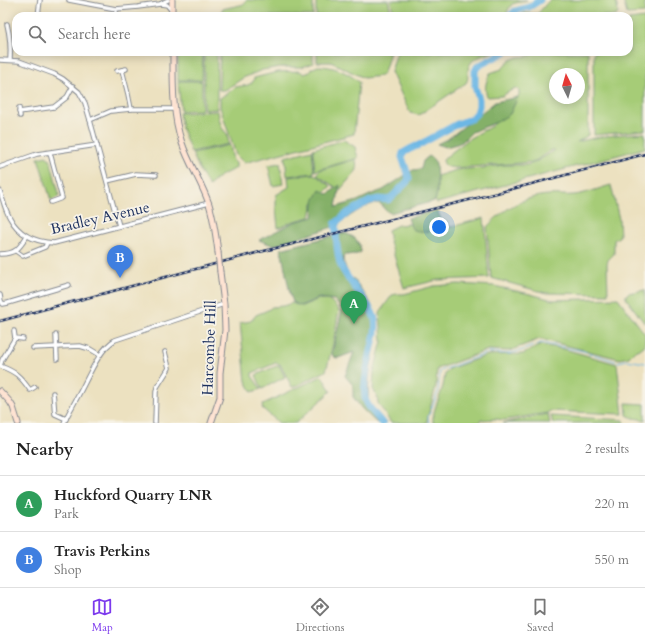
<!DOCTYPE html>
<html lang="en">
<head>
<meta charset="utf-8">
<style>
	:root { --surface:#fff; --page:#f2f2f2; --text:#222; --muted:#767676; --line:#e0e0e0; --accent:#7c3aed }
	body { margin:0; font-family:Cardo,serif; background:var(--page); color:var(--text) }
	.compass { position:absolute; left:549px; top:68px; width:36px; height:36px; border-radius:50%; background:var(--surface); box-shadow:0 2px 10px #0003; rotate:355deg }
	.you { position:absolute; left:439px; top:227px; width:14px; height:14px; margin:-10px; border:3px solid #fff; border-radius:50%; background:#1a73e8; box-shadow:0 0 0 6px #1a73e833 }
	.badge { display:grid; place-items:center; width:26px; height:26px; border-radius:50%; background:var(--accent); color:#fff; font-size:13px; font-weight:700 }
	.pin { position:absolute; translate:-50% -33px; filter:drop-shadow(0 1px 2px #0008) }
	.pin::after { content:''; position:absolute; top:21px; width:14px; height:12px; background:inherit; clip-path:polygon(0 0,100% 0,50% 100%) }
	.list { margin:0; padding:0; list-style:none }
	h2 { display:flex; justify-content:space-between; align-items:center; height:52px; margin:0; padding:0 16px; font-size:17px }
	h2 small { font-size:13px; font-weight:400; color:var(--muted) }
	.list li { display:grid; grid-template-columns:26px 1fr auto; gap:12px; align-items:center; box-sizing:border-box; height:56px; padding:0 16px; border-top:1px solid var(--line) }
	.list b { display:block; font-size:15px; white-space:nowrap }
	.list p { margin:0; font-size:13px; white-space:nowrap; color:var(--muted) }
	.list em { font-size:13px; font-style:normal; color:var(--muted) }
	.icon { flex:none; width:22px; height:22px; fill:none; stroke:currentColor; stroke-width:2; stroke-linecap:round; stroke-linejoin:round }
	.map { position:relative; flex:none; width:645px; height:423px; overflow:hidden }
	.search { position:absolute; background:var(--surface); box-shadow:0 2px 10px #0003; left:12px; right:12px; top:12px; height:44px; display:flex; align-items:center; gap:10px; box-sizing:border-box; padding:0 14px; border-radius:12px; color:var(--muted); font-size:15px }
	.sheet { height:164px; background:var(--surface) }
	nav { display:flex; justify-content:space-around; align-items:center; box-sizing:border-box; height:56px; border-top:1px solid var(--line); background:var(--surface); font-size:11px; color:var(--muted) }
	nav a { display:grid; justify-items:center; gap:2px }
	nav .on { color:var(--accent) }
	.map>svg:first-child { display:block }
	.green { fill:#a6cc77; stroke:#607e6a; fill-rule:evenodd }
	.forest { fill:#84b068; stroke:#507063 }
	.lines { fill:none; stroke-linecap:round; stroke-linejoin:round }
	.stream { stroke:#6cb7e5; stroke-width:1 }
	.river { stroke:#6cb7e5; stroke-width:7 }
	.street-casing { stroke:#84888f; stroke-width:5.5 }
	.secondary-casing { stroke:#84888f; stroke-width:7 }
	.street { stroke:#fff; stroke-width:3.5 }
	.secondary { stroke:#fee3d2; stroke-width:5 }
	.rail-casing { stroke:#1b2f5e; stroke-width:2.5 }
	.rail { stroke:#f7f3e8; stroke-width:1; stroke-dasharray:3; stroke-linecap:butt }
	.secondary-bridge-casing { stroke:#84888f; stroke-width:7; stroke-linecap:butt }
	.secondary-bridge { stroke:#fee3d2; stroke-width:5 }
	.labels { text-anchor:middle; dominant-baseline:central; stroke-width:3.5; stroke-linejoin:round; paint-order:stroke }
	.street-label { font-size:15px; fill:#1b2f5e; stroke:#f7f3e8 }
</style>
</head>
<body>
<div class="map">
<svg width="645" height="423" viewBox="0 0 645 423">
	<rect width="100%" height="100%" fill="#f7f3e8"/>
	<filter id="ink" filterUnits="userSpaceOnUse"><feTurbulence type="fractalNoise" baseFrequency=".025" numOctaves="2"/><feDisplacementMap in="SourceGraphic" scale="8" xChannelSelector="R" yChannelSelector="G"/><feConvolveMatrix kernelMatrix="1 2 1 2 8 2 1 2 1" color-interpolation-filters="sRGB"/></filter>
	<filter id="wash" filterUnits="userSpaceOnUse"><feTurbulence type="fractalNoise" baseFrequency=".012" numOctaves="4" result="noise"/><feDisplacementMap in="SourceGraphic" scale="16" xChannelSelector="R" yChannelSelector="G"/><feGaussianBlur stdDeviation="0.9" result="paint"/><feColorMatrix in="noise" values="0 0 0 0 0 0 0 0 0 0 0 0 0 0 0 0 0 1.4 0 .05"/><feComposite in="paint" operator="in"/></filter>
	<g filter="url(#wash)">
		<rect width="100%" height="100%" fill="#ece1c0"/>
		<g class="green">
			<polygon points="246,0 313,0 313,16 221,16 222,9 245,4"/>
			<polygon points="316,0 388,0 392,16 316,16"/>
			<polygon points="390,0 527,0 512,4 508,10 506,16 395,16"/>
			<path d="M550,0H616L618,13L616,16H518L525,13L537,14C542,10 545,4 550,0Z"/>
			<polygon points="623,0 645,0 645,13 627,14"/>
			<polygon points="645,18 645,130 594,135 594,52 629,52 629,20"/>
			<polygon points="178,52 203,52 202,80 178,80"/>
			<polygon points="204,52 217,52 217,109 204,110"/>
			<polygon points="220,52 313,52 313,63 302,67 280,67 262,70 243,78 225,90 219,90"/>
			<polygon points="317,52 390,52 384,72 381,76 364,78 331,62 317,62"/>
			<path d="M397,52H493C483,56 469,58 468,70C467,75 469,78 466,83L419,115L410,113L391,72Z"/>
			<path d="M538,52H588V135L584,138L577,142C599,136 622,134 645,133V148L437,203L435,201L437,193V176L456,170L466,169L483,168L503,165H526L534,163L555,150H551L534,162L455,168C448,167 444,167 443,160L447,156L470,138L492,126L510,107L519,95V90L515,88L502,96L487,97C484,87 486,82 490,73L502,69L510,60L518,57L529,56ZM555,74H579V98H555Z"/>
			<path d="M318,66C334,66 347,72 359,82L354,134L244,163L236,155L220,107V98L236,87L248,85L253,82L254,78L278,72L300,71L304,74L310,72L311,69Z"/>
			<polygon points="178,81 202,81 202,110 181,111"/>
			<polygon points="218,111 219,119 222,128 227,134 229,144 191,152 182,129 179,113"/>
			<polygon points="344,140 355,147 358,158 320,169 315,171 313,149"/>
			<polygon points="230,145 233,161 236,163 236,168 220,176 209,186 201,173 192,153"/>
			<polygon points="312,150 314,173 287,176 285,157"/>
			<polygon points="46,156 50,159 59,194 58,197 52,200 50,199 50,197 38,158"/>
			<polygon points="356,159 357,170 340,190 317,175 318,172 320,170"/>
			<polygon points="280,163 283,184 273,186 268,165"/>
			<polygon points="314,174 331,186 313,203 310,217 294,221 278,228 276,208 276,195 289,187 288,177"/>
			<path d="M611,185L619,219L620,236L614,240V254L608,260L607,264L608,294L546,293L491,278L487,227C503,209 525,196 549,195C558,194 566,196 574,195C585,194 600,188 611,185Z"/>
			<polygon points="484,218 489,278 438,280 404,288 390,242 388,230 398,225 410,224 436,231"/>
			<path d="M345,233C355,237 360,240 361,252L357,254L344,255L343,260L346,276L360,299L353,386L349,376V369L354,352L338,358L334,357L332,354L342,310L335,300L319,298L301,306H302L319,299L331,301L339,310L333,344L326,371L296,386L292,387L280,364L276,363L252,373V376L261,389L252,392L246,381L240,323L251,321L256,315L268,310L272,307L283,306L292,303L297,305L293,302L281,249Z"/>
			<polygon points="458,284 494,286 530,294 553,300 618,298 645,334 645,345 640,349 635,351 629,357 620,359 540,339 509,351 488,350 437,369 436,386 427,420 427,423 391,423 378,403 377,396 373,389 374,371 382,341 380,312 392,295 397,294 404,294 434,286"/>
			<polygon points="645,290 645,324 626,298 626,295 628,293"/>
			<path d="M541,345L564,349L617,364L623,414L550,411L547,413L505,420L495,419L481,420L478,423H433C432,411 439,400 442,389C444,384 444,379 445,374L449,369L488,355L523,354Z"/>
			<polygon points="279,365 285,377 262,389 256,375"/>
			<polygon points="322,376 331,391 296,423 279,423 262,408 263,404"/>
			<polygon points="626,403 645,404 645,420 633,418 627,415"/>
			<polygon points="548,414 550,423 503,423"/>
			<polygon points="551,416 624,420 625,423 553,423"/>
		</g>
		<g class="forest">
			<polygon points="518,97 510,114 497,122 472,132 462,142 457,144 446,147 437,144 449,138 495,102"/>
			<path d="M429,156L432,158L436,163L437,180V193L435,201L390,213L384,209L382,205C380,204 379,203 377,203C368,203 344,219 339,225L280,244L272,245L259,240L294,222L313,217L314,201L320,190L328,194L340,185L336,207L357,201L372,194L383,190L413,170L421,169L423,161Z"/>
			<path d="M437,210L441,219L448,223L450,227L448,229L442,227L439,224L433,225V229C428,234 419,231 413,230L411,227L408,218Z"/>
			<path d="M345,233C353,237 360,242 361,252L357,254L344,255L343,260L349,277L354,279L361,289L369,301L378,319V329L369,377L368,400L374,412L386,423H377L362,409L353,397V385L345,376L354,352L338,358L334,357L332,354L342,310L335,300L319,298L300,306L293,302L290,294L281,249Z"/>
		</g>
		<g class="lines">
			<polyline class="stream" points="429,423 428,417 438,392 440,371 490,352 508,354 523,350 541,343 583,351 618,362 627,360 645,363"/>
			<g class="river">
				<polyline points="510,16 515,11 529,7 540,0"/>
				<path d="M382,423C377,416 369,409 366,401C361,391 369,359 372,347C374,338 377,329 375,320C371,303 349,284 341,266C336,253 337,237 335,224L349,212L370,201L379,199L388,200L393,196L407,182L409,178L402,157L403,153L410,149L421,144L457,124L471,119L477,113L479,106V99L475,87V71L477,67L482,64L505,52"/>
			</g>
		</g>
	</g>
	<g filter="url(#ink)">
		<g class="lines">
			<defs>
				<g id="street">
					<polyline points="69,0 116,9 138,7 160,4 168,0"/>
					<polyline points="161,4 167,5 172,11"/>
					<polyline points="38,16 40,0"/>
					<polyline points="116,16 116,9"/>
					<path d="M7,24C10,36 11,47 10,60"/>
					<polyline points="0,60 19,61 54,74 63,79 79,92 85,103 90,120 119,226"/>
					<polyline points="122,70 128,94 131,109"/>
					<polyline points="117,71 126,69"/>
					<polyline points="19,108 20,116"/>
					<polyline points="19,112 54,107 67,97 73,86"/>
					<polyline points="90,120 111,111 131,109 175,109"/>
					<polyline points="50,153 62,198 51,202"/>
					<polyline points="0,167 37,154 97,145"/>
					<polyline points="107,181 136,174 156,175"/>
					<path d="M0,191C3,200 5,210 10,218C19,235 36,242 54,243L209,203"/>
					<polyline points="16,251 23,256 45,247 47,243"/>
					<path d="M0,254C15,254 19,249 27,236"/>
					<polyline points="0,295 1,301 3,304 8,303 69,285"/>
					<polyline points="14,331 15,338 23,339"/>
					<polyline points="56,335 57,359"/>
					<path d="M15,338L2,360L0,366C16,372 20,376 30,390L35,387"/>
					<polyline points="33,348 80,346 90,349 100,355"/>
					<path d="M53,393C54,400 54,407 55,414L66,419"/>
					<path d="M64,423C68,413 74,404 79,394C88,378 99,349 115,340L224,304"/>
					<polyline points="155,423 156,392 157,387 169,368 165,352"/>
				</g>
				<g id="secondary">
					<polyline points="172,0 172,16"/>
					<path d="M173,52C173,82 172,114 182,143C189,164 202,183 209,204C214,220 216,236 218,252"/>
					<polyline points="0,391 10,402 13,407 18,423"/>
					<polyline points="211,423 220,397 220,373 225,330 224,304 220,272"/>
				</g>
			</defs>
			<use href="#street" class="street-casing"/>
			<use href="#secondary" class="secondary-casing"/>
			<use href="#street" class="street"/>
			<use href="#secondary" class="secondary"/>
			<defs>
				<polyline id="rail" points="0,321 256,253 497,193 645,154"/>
			</defs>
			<use href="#rail" class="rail-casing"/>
			<use href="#rail" class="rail"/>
			<defs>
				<polyline id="secondary-bridge" points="218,252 220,272"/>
			</defs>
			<use href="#secondary-bridge" class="secondary-bridge-casing"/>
			<use href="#secondary-bridge" class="secondary-bridge"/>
		</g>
	</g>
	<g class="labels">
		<g class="street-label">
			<text transform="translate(100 218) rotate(-13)">Bradley Avenue</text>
			<text transform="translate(209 348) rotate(-88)">Harcombe Hill</text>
		</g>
	</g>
</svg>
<svg class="compass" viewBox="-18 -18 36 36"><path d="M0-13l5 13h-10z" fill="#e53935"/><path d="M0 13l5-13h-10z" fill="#767676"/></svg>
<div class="you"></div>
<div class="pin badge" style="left:354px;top:324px;background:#2e9e5b">A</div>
<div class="pin badge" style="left:120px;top:278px;background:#3f7fe0">B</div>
<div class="search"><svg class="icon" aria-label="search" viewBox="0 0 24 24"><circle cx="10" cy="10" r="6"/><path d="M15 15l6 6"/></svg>Search here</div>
</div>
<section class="sheet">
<h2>Nearby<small>2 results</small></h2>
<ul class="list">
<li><span class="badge" style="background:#2e9e5b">A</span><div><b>Huckford Quarry LNR</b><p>Park</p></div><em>220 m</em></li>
<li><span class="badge" style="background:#3f7fe0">B</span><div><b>Travis Perkins</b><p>Shop</p></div><em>550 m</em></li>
</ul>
</section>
<nav>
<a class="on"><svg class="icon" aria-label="map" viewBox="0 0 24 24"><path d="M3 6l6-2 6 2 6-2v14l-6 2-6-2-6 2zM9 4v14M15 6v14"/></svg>Map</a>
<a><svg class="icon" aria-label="directions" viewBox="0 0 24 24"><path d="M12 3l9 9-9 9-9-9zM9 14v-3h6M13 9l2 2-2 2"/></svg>Directions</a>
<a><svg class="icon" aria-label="saved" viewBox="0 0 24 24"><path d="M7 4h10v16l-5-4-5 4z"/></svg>Saved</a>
</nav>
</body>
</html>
